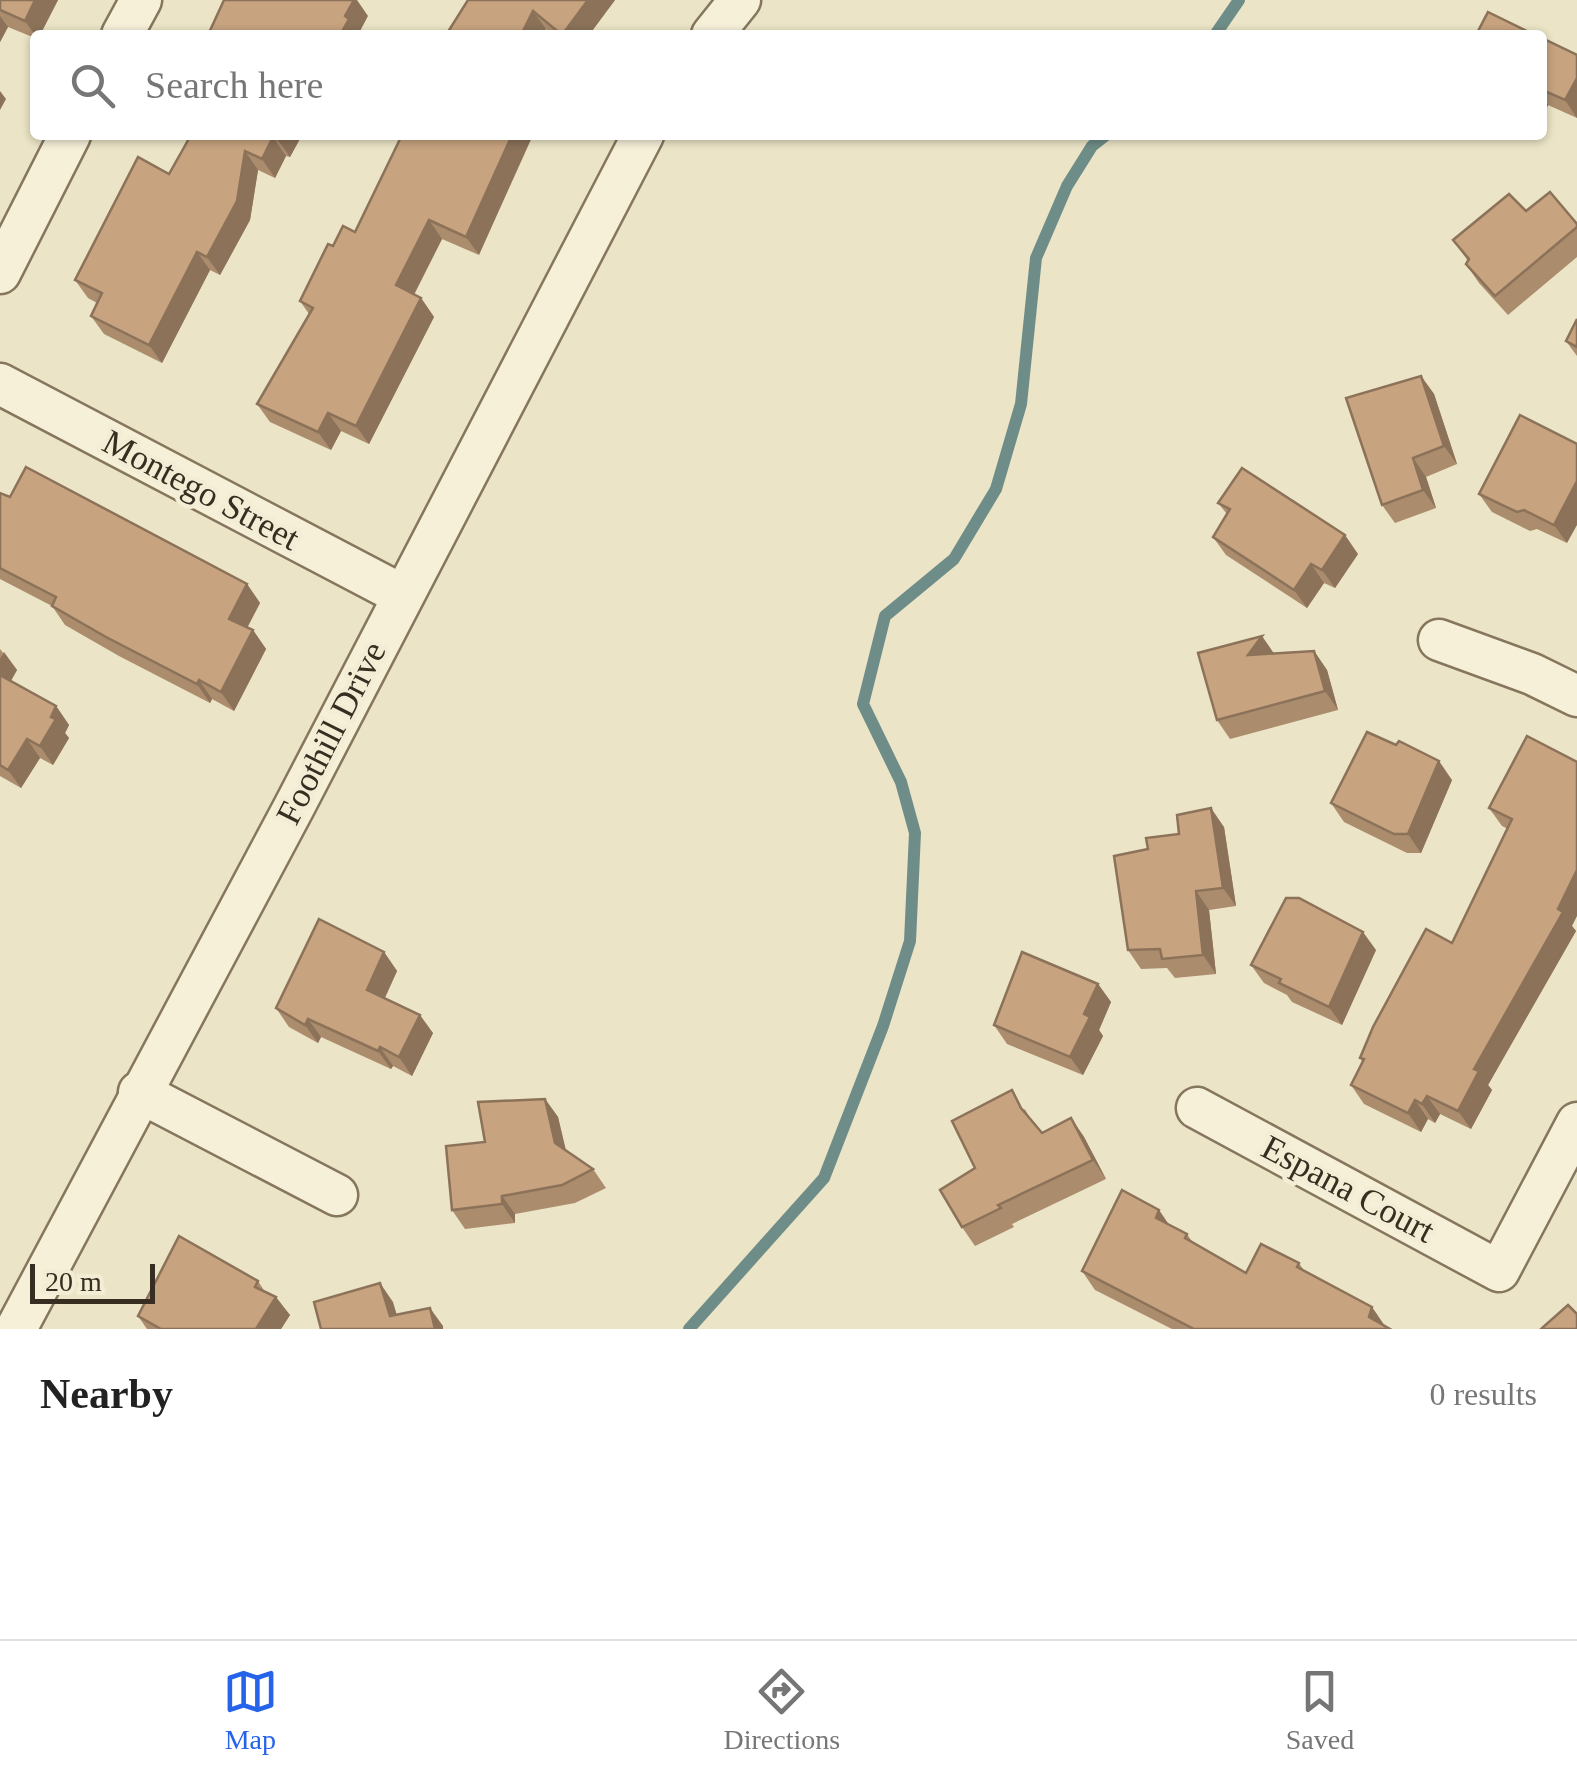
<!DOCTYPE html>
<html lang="en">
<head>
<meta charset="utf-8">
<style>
	:root { --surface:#fff; --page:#f6f6f6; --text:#222; --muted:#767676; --line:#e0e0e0; --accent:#2563eb }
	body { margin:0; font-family:Georgia,serif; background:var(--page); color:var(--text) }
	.scale { position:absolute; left:30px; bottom:25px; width:125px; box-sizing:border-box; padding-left:10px; border:5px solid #372d20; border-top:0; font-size:28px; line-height:35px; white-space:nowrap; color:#372d20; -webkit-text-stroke:8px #f3edd5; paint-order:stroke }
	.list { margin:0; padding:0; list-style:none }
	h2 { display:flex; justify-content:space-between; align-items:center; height:130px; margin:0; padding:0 40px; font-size:42px }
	h2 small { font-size:32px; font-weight:400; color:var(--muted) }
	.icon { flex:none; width:55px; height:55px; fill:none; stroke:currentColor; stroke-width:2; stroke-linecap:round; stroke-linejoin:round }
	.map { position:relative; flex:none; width:1577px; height:1329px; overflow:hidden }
	.search { position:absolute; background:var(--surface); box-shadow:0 2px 8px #0004; left:30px; right:30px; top:30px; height:110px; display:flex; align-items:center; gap:25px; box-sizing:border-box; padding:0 35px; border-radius:10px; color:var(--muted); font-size:38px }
	.sheet { height:310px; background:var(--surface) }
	nav { display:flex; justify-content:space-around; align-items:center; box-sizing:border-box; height:140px; border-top:2px solid var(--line); background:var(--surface); font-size:28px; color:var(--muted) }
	nav a { display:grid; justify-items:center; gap:5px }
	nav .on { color:var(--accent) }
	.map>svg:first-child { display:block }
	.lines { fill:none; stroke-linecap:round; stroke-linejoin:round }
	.stream { stroke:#6f8d88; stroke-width:12 }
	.minor-casing { stroke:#85765d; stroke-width:45 }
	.minor { stroke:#f6f0d9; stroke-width:40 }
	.wall { fill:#ab8c6d }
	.shaded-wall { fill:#8b7259 }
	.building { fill:#c7a37f; stroke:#8b7259; stroke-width:2.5 }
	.labels { text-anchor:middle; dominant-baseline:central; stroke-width:9; stroke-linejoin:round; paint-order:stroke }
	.street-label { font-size:35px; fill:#372d20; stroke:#f3edd5 }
</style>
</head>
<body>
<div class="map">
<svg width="1577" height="1329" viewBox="0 0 1577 1329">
	<rect width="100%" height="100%" fill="#ebe4c6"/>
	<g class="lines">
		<g class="stream">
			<polyline points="1215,35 1239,0"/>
			<polyline points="689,1329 824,1178 883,1026 910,941 915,833 901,782 863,704 885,616 954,559 996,489 1021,404 1036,258 1067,186 1092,146 1106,135"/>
		</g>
		<defs>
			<g id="minor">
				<polyline points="122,35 141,0"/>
				<polyline points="712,35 740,0"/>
				<polyline points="0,273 70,135"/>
				<polyline points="0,384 402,595"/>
				<polyline points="1439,640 1532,674 1577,696"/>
				<polyline points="139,1092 337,1195"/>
				<polyline points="1197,1108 1499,1271 1577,1123"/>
				<polyline points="16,1329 294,807 643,135"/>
			</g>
		</defs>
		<use href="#minor" class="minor-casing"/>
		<use href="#minor" class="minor"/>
	</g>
	<g class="wall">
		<polygon points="0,0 58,0 40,35 35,35 35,38 8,27 0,42"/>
		<polygon points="468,0 615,0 589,35 553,35 546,29"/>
		<polygon points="1542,38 1577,55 1577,118 1548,105 1542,118"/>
		<polygon points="191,135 302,135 290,157 286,156 275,178 258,170 250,220 220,275 210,270 162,363 104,334 91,316 97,303 88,298 75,280 169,174"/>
		<polygon points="402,135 479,255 442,239 414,295 421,298 434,317 369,444 341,431 331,450 270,422 257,404 309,314 300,301 333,246 355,232"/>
		<polygon points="1526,211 1577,224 1577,257 1508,315 1479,283 1466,264 1468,261 1453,240"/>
		<polygon points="1577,319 1577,356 1566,341"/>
		<polygon points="1421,376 1434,394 1457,464 1426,477 1436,508 1395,523 1382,505"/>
		<polygon points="1520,415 1567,543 1537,529 1530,531 1492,512 1479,494"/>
		<polygon points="0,493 247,584 260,603 247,627 253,630 266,649 234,711 212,699 210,703 119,656 65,625 52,606 0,579"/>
		<polygon points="1218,503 1358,554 1335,588 1324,583 1307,608 1226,555 1213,537 1227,514"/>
		<polygon points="0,649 17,670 11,681 56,706 69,725 65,733 69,738 53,765 40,758 21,788 0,776"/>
		<polygon points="1314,651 1327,670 1338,710 1230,739 1217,720 1274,654"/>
		<polygon points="1527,736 1572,926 1576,931 1488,1085 1492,1090 1471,1129 1440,1114 1435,1123 1428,1119 1421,1132 1364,1104 1351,1085 1363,1063 1360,1058 1452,943 1508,829 1502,826 1489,808"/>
		<polygon points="1452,780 1421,853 1407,853 1344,822 1331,803"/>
		<polygon points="1224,827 1236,906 1209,910 1216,974 1175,978 1167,968 1141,969 1128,950 1148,849 1179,834"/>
		<polygon points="1376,950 1342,1025 1292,1002 1287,995 1264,983 1251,965"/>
		<polygon points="384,952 397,971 385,998 433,1033 412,1076 393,1066 391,1069 321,1037 318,1043 289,1027 276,1008"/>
		<polygon points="1098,984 1111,1002 1099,1030 1103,1036 1083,1075 1007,1044 994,1025"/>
		<polygon points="545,1099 558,1117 566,1150 593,1169 606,1188 575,1203 515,1214 515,1223 465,1229 452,1210 485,1142"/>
		<polygon points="1025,1109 1030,1119 1042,1133 1071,1118 1084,1137 1106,1179 1012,1224 1014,1227 975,1246 962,1227 975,1168"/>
		<polygon points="1170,1225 1187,1234 1193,1243 1246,1273 1299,1263 1305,1272 1390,1329 1172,1329 1095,1290 1082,1271"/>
		<polygon points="258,1281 265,1292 290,1315 281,1329 147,1329 138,1316"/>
	</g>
	<g class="shaded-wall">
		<polygon points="35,0 58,0 40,35 35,35 25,21"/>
		<polygon points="354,0 357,0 368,16 359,33 361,35 340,35 345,16"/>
		<polygon points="588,0 615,0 589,35 562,35"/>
		<polygon points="533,11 546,29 543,35 521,35"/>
		<polygon points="0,16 8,27 0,42"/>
		<polygon points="1577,78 1577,118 1565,100"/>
		<polygon points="0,91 6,99 0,110"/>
		<polygon points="1542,96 1548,105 1542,118"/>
		<polygon points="279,135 302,135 290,157 277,139"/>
		<polygon points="512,135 533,135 479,255 466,237"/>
		<polygon points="273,137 286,156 275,178 262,159"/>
		<polygon points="245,151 258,170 250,220 220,275 207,257"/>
		<polygon points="429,220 442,239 409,304 396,285"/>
		<polygon points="197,252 210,270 162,363 149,345"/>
		<polygon points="421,298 434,317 369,444 356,426"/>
		<polygon points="1421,376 1434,394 1457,464 1444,446"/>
		<polygon points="328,413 341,431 331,450 318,432"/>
		<polygon points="1413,458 1426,477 1436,508 1423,490"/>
		<polygon points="1577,481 1577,525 1567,543 1554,525"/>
		<polygon points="1345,535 1358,554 1335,588 1322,570"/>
		<polygon points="1311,564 1324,583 1307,608 1294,590"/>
		<polygon points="247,584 260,603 242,638 229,619"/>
		<polygon points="253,630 266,649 234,711 221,692"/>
		<polygon points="1262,636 1275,655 1248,655"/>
		<polygon points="1314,651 1327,670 1338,710 1325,691"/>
		<polygon points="4,652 17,670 6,689 0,681 0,659"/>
		<polygon points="199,680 212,699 210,703 197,684"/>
		<polygon points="56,706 69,725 65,733 69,738 53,765 40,746"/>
		<polygon points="27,739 40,758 21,788 8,770"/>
		<polygon points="1439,761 1452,780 1421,853 1408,834"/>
		<polygon points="1211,808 1224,827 1236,906 1223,888"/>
		<polygon points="1577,870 1577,916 1572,926 1576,931 1488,1085 1492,1090 1471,1129 1458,1111 1474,1069"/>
		<polygon points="1196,891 1209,910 1216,974 1203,955"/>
		<polygon points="1363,932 1376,950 1342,1025 1329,1007"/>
		<polygon points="384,952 397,971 380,1008 367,990"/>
		<polygon points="1098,984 1111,1002 1099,1030 1103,1036 1083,1075 1070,1057 1084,1014"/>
		<polygon points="420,1015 433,1033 412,1076 399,1057"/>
		<polygon points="308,1019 321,1037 318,1043 305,1025"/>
		<polygon points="380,1047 393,1066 391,1069 378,1051"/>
		<polygon points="1427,1096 1440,1114 1435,1123 1422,1104"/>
		<polygon points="545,1099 558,1117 568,1161 555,1143"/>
		<polygon points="1415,1100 1428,1119 1421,1132 1408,1113"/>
		<polygon points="1071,1118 1084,1137 1106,1179 1093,1160"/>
		<polygon points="502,1196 515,1214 515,1223 502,1204"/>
		<polygon points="1159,1210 1172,1229 1156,1218"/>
		<polygon points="380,1283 393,1302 401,1329 390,1316"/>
		<polygon points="276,1297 290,1315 281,1329 256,1329"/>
		<polygon points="1372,1307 1385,1326 1384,1329 1369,1317"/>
		<polygon points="430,1308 443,1326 443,1329 435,1329"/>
	</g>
	<g class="building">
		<polygon points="0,0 35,0 25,21 0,10"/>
		<polygon points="224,0 354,0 345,16 349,19 340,35 208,35"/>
		<polygon points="468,0 588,0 562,35 533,11 521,35 446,35"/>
		<polygon points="1488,12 1535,35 1476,35"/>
		<polygon points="1542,38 1577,55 1577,78 1565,100 1542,90"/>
		<polygon points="191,135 279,135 277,139 273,137 262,159 245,151 237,201 207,257 197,252 149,345 91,316 102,293 75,280 138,157 169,174"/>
		<polygon points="402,135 512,135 466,237 429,220 396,285 421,298 356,426 328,413 318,432 257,404 313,308 300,301 328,244 333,246 343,226 355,232"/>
		<polygon points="1550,192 1577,224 1577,227 1495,296 1466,264 1469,259 1453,240 1509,194 1526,211"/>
		<polygon points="1577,319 1577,347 1566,341"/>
		<polygon points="1421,376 1444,446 1413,458 1423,490 1382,505 1346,398"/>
		<polygon points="1520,415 1577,444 1577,481 1554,525 1524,510 1517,512 1479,494"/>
		<polygon points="26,467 247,584 229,619 253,630 221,692 199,680 197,684 106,637 52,606 56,597 0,568 0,493 10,497"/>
		<polygon points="1242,468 1345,535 1322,570 1311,564 1294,590 1213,537 1230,509 1218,503"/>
		<polygon points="1262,636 1248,655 1314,651 1325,691 1217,720 1198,653"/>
		<polygon points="0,675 56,706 51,717 56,719 40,746 27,739 8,770 0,765"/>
		<polygon points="1367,732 1396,745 1399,741 1439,761 1408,834 1394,834 1331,803"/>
		<polygon points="1527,736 1577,762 1577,870 1558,909 1563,912 1474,1069 1479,1071 1458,1111 1427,1096 1422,1104 1415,1100 1408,1113 1351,1085 1364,1059 1360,1058 1373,1027 1426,929 1452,943 1512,819 1489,808"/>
		<polygon points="1211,808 1223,888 1196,891 1203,955 1162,959 1160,949 1128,950 1114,856 1148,849 1146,838 1179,834 1177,815"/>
		<polygon points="1286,898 1299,898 1363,932 1329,1007 1279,983 1281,979 1251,965"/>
		<polygon points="319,919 384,952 367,990 420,1015 399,1057 380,1047 378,1051 308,1019 305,1025 276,1008"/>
		<polygon points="1022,952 1098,984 1084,1014 1090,1017 1070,1057 994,1025"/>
		<polygon points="1012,1090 1021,1108 1042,1133 1071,1118 1093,1160 998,1205 1001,1208 962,1227 940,1190 975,1168 952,1121"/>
		<polygon points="545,1099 555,1143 593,1169 562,1185 502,1196 502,1204 452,1210 446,1146 485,1142 478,1102"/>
		<polygon points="1122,1190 1159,1210 1156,1218 1187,1234 1185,1238 1246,1273 1261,1244 1299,1263 1297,1267 1372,1307 1369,1317 1390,1329 1194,1329 1082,1271"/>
		<polygon points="179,1236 258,1281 255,1287 276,1297 256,1329 161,1329 138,1316"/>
		<polygon points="380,1283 390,1316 430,1308 435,1329 321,1329 314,1302"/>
		<polygon points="1568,1305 1577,1314 1577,1329 1541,1329"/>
	</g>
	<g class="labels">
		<g class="street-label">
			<text transform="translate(201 490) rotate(28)">Montego Street</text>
			<text transform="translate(331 733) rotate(-63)">Foothill Drive</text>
			<text transform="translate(1348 1189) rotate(28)">Espana Court</text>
		</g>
	</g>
</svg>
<div class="scale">20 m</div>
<div class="search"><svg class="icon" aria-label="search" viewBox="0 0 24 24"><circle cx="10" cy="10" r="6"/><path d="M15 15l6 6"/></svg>Search here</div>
</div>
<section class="sheet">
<h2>Nearby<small>0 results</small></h2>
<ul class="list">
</ul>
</section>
<nav>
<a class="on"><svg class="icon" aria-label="map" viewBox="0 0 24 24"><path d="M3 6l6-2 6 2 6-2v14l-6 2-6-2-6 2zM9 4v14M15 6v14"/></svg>Map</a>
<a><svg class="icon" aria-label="directions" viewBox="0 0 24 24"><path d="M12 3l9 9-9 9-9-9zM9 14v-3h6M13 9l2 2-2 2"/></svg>Directions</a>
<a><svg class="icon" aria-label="saved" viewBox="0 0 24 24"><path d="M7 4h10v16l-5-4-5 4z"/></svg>Saved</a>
</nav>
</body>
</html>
